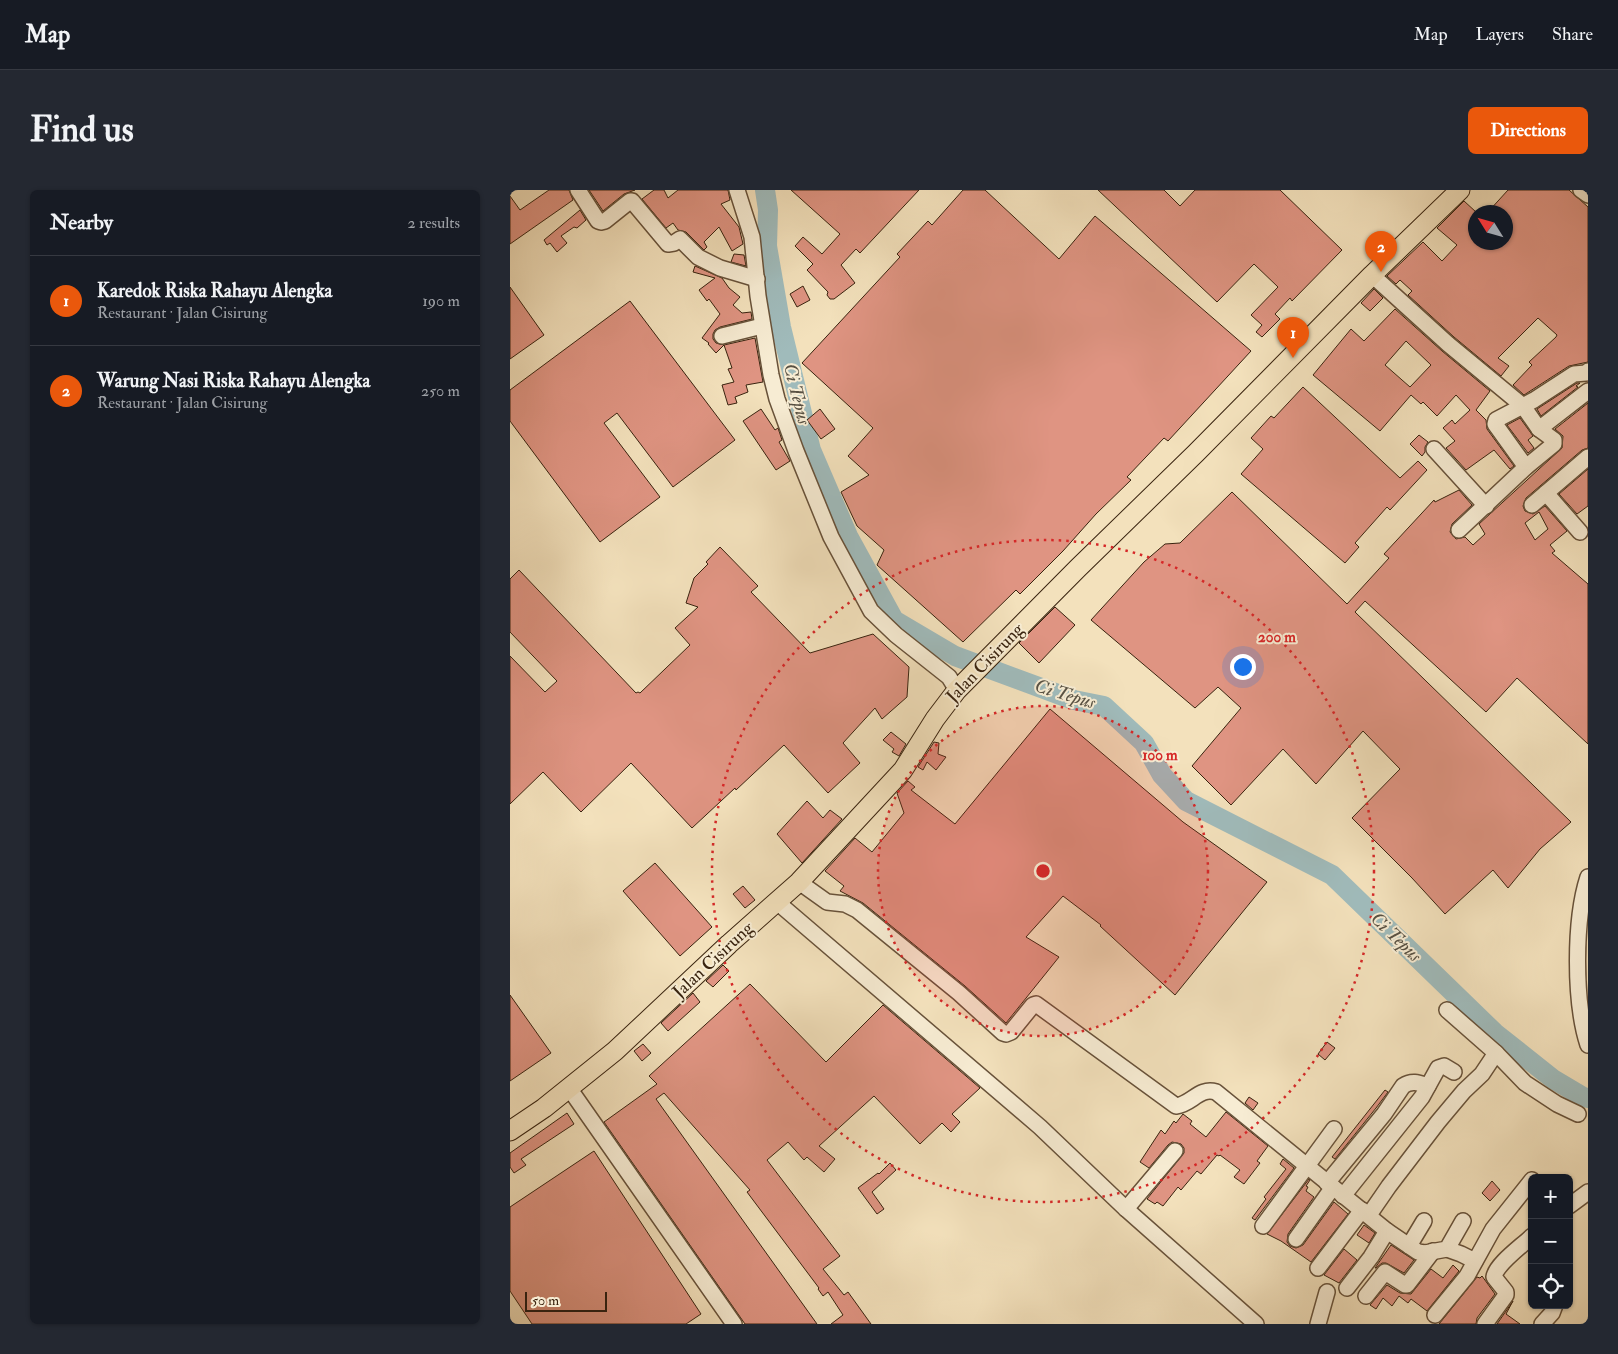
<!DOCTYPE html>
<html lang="en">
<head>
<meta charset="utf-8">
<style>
	:root { --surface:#171b24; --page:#242831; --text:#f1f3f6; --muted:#9ea1a6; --line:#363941; --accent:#ea580c }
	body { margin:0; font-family:"IM FELL Double Pica",serif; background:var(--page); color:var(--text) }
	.controls { position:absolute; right:15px; bottom:15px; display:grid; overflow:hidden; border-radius:8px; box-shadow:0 1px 4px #0004 }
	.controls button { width:45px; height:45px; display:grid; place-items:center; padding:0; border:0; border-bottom:1px solid var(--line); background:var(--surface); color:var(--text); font:25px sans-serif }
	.compass { position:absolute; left:958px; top:15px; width:45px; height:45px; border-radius:50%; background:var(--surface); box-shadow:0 1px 4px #0004; rotate:307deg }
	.scale { position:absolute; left:15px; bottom:12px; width:82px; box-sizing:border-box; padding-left:5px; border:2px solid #39230f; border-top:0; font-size:14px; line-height:18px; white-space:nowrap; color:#39230f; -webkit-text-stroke:4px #f7ecd3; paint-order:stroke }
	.you { position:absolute; left:732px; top:476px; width:18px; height:18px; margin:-12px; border:4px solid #fff; border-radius:50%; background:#1a73e8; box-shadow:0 0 0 8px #1a73e833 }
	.badge { display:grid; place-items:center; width:32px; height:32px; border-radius:50%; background:var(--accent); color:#fff; font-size:16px; font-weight:700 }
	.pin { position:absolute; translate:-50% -41px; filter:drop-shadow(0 1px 2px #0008) }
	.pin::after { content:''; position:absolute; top:26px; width:18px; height:15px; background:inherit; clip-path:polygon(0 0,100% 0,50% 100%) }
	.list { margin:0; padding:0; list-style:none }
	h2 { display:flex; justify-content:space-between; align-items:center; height:65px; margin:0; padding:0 20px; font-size:21px }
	h2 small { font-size:16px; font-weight:400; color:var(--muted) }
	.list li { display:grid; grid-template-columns:32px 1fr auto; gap:15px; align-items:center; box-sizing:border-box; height:90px; padding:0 20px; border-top:1px solid var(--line) }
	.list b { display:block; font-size:19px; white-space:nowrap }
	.list p { margin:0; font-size:16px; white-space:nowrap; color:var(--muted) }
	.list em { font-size:16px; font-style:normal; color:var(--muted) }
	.icon { flex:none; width:28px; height:28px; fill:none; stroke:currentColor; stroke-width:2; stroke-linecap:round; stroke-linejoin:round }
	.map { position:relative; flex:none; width:1078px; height:1134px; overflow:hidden; border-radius:8px }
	header { display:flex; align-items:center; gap:30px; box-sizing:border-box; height:70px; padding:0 25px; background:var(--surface); border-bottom:1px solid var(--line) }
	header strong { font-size:24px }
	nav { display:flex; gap:28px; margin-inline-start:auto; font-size:18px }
	.intro { display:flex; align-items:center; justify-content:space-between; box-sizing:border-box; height:120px; padding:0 30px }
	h1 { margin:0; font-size:35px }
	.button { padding:12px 22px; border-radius:8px; background:var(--accent); color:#fff; font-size:18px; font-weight:700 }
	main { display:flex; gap:30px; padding:0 30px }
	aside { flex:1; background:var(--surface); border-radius:8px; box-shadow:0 1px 4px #0004 }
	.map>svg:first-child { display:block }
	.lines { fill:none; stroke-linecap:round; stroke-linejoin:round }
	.river { stroke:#a0bbbb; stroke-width:20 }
	.building { fill:#df9482; stroke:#39230f; fill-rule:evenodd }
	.minor-casing { stroke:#68523a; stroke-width:18 }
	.major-casing { stroke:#39230f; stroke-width:21 }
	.minor { stroke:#f7ecd3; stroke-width:15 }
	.major { stroke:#f3e1bc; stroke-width:19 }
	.ring { fill:none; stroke:#d62828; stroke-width:2.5; stroke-dasharray:2.5 5 }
	.labels { text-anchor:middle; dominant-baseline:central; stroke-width:4; stroke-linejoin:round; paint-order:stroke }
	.street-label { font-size:18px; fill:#39230f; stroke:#f7ecd3 }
	.water-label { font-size:19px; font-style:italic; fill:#585143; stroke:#f7ecd3 }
	.centre { fill:#d62828; stroke:#f7ecd3; stroke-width:2.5 }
	.ring-label { font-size:15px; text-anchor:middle; font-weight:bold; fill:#d62828; stroke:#f7ecd3; stroke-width:4; stroke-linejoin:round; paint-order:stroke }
</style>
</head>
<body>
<header>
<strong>Map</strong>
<nav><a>Map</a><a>Layers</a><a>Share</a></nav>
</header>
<div class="intro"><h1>Find us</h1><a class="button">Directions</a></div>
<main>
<aside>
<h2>Nearby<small>2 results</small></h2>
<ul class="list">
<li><span class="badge">1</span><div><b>Karedok Riska Rahayu Alengka</b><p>Restaurant · Jalan Cisirung</p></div><em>190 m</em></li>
<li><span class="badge">2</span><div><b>Warung Nasi Riska Rahayu Alengka</b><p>Restaurant · Jalan Cisirung</p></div><em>250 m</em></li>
</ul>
</aside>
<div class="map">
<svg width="1078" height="1134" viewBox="0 0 1078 1134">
	<rect width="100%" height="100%" fill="#f3e1bc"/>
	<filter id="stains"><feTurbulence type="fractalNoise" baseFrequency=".004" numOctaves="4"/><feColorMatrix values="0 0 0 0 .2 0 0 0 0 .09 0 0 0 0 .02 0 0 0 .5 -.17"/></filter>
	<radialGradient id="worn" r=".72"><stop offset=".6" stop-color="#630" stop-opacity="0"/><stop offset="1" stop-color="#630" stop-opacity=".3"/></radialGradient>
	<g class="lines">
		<polyline class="river" points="255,0 258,20 257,56 271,137 301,260 338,346 384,430 445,466 564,510 594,516 634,553 652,585 676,611 822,685 985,843 1043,889 1073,907 1078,908"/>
	</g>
	<g class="building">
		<polygon points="39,0 59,0 63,10 0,54 0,6 10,20"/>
		<polygon points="79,0 125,0 114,4 93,21"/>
		<polygon points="144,0 154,0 158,8 168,0 218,0 220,10 211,14 229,37 233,54 222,61 209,37 194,52 197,57 194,60 176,42 168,40 163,33 156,38 132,9"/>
		<polygon points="281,0 409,0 350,63 346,59 331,75 345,93 324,109 320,109 317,105 318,102 297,80 303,74 285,56 293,47 312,64 330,44"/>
		<polygon points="453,0 475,0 549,69 585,26 741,161 658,251 654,248 617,287 621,290 586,324 553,361 510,404 506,400 453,452 367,375 374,360 347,336 331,302 359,285 338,266 363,238 292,173 390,67 387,64 418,31 422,35"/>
		<polygon points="588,0 654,0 670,16 685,0 770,0 832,60 782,111 780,108 765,124 770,129 752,147 746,142 752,135 741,125 768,97 744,74 707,112"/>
		<polygon points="998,0 1059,0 1078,17 1078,172 1059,176 1014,205 1003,195 1022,175 1019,172 1046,147 1047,145 1028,128 988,168 999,176 991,186 944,147 898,105 902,101 890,90 886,94 877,86 913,52 932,71 947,55 927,38 954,11 966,22 966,52 996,52 996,22 978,22"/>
		<polygon points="70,20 76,30 67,38 64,37 51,46 57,53 47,62 40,53 37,55 34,50"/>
		<polygon points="224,64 234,65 236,76 221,72"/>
		<polygon points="185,76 212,88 219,98 230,107 223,115 232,123 241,122 242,129 210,137 205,140 203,144 203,149 206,153 214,155 206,163 198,154 199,153 192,148 210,124 199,109 197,111 189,100 205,88 183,82"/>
		<polygon points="293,96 300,110 287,117 280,104"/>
		<polygon points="0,97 34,145 0,169"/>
		<polygon points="864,99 873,108 860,121 851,113"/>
		<polygon points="120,111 225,250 163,297 107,223 94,233 150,307 90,352 0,231 0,200"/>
		<path d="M885,119L932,161L980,201L966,220L976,230L977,239L1004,276L1000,279L984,260L956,280L936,258L945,251L933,238L942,230L945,234L960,220L946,205L927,226L913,212L911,214L901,205L870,241L803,185L841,139L854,151ZM896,151L921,175L900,197L875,175Z"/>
		<polygon points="245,148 253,192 236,195 238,202 225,207 227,213 218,215 212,195 224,192 218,179 222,178 214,155"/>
		<polygon points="1067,193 1070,193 1066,196 1068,197 1031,226 1027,219"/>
		<polygon points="793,197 890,288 908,271 917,280 880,320 877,317 845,353 849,357 835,373 731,284 753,259 741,248 761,226 764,228"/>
		<path d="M1078,213V258L1072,260L1016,308L1013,316L1015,321L1023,324L1035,316L1057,341L1040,355L1045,361L1042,363L1078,394V554L1007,488L976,522L855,411L845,422L1061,632L1030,659L998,698L983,680L935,724L902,688L842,628L890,579L853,541L806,594L773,559L721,615L682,576L731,518L708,497L685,518L581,430L634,372L655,354L670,353L722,302L837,414L879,368L874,364L924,310L925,312L949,300L962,315L942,334L940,342L946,349L955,347L963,355L975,344L969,334L1052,258L1053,246L1045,239ZM1029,322L1038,339L1025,350L1015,333Z"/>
		<polygon points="251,219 265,240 268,238 272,250 269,252 280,271 266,280 233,231"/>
		<polygon points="310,219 325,239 311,249 297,230"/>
		<polygon points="1010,228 1023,246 1018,250 1024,258 1018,263 997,235"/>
		<polygon points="909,245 918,252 915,257 915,262 912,266 900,254"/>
		<polygon points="1078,279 1078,316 1067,324 1049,304"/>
		<polygon points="210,357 248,396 241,402 300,463 363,444 399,477 397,507 372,529 365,518 333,553 350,573 318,603 274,555 226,600 225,598 182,638 121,573 71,622 33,582 0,614 0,466 35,502 47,491 0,442 0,389 9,380 126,503 128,502 130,503 180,455 165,438 188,417 176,413 184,388 198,374 196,372"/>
		<polygon points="545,417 565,435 529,473 509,453"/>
		<polygon points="540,519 673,632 757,692 665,805 590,736 591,735 553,706 516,747 549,767 496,833 455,796 353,713 330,701 334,696 315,681 345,648 362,662 394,623 387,603 398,591 405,597 401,600 445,634"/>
		<polygon points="381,542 396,554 389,566 382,562 384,559 373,550"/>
		<polygon points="424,552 429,553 428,564 436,567 426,580 417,572 413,580 408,577"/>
		<polygon points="297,611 313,628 320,620 332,629 292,673 267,644"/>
		<polygon points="145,673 202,737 170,766 113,701"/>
		<polygon points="233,696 245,710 235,718 223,704"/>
		<polygon points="213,775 219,781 203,797 196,791"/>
		<polygon points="240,794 316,872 373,815 470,898 442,924 450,932 441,942 432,933 410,954 364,906 309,956 325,969 314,982 297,967 294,970 278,952 257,970 330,1066 313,1079 334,1105 338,1102 361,1134 321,1134 333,1125 318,1102 313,1106 308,1099 309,1098 237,1002 240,1000 154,903 146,909 307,1134 235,1134 94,932 147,894 139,886"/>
		<polygon points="183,803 190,812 158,841 151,833"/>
		<polygon points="0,805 41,863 0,891"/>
		<polygon points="817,852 825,858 815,870 808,864"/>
		<polygon points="133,854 141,863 132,871 124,861"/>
		<polygon points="875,900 878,902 866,918 825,969 822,967"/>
		<polygon points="739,907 748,913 743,920 735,913"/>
		<polygon points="716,922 758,956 747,971 750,973 734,994 724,987 730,980 710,965 709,966 707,965 691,984 687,981 671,1000 668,997 653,1016 647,1012 645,1014 637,1009 674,963 674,958 671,954 662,952 658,955 639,978 630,972 651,940 655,944 664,931 666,933 673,924 682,931 680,934 696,947"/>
		<polygon points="57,923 64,934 11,969 16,975 4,983 0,977 0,963"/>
		<polygon points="84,961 191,1124 176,1134 22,1134 0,1101 0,1017"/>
		<polygon points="773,969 784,978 745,1030 742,1028 756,1009 754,1007 776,979 770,974"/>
		<polygon points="380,973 386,980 362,1002 374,1019 367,1024 348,998 368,983 369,984"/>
		<polygon points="799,989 800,990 796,996 798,997 796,1001 804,1007 778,1044 777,1052 780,1056 786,1058 793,1055 824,1012 838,1024 801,1072 771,1051 757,1044"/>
		<polygon points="982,991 990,1000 980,1011 972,1003"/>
		<polygon points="854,1035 865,1043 859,1053 847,1045"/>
		<polygon points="881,1055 904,1070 894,1083 876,1073 872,1073 866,1078 865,1078"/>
		<polygon points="834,1059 847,1070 829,1093 814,1085"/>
		<polygon points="943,1075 949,1081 917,1121 901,1109 898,1113 889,1106 882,1116 873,1108 866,1119 860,1115 877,1095 890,1103 901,1104 921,1079 933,1088"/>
		<polygon points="972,1086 985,1104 967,1128 966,1134 929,1134 967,1087 970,1088"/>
		<polygon points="1003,1111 996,1124 1010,1134 987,1134"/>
	</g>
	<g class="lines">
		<defs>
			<g id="minor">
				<polyline points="68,0 88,31 91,32 95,31 120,11 122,11 158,54 164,53 170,49 188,67 210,78 247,89"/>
				<polyline points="227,0 242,47 248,106 261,185 267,209 286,261 321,347 361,421 386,445 439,487 447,500"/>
				<polyline points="1071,0 1078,5"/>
				<polyline points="862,85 938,154 1013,216 1029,239 1078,201"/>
				<polyline points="212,146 252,136"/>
				<polyline points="924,259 976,316"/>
				<polyline points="1016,277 985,234 986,230 1024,210 1064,184 1076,183 1078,181"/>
				<polyline points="1036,303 1070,342"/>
				<polyline points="1022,315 1078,267"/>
				<polyline points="949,340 1016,277 1044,254 1044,250 1029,239"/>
				<path d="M1078,687C1064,730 1064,812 1078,855"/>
				<path d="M289,692L317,712L335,714L347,720L449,803L493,843L496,844L501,842L523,815L526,814L666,916C682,914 689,897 706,902L877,1041L908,1062L915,1063L937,1059L953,1031"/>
				<polyline points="267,712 530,937 616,1019 746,1134"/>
				<polyline points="937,820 986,863 1015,893 1047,914 1068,924"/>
				<polyline points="59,898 224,1134"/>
				<path d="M817,993L874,924L893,896C902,890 909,893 918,896"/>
				<polyline points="833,1006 912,907 928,878 934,876 944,882"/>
				<polyline points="1059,1016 1078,1002"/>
				<polyline points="616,1019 665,961"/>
				<polyline points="859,1025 879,996 928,932 954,901 972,884 986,863"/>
				<polyline points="753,1036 824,939"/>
				<polyline points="786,1049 823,997"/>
				<polyline points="899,1056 914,1031"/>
				<polyline points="937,1059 951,1064 965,1071"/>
				<polyline points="808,1078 852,1020"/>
				<polyline points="837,1098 861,1067 877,1041"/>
				<polyline points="856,1106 875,1082 895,1095 897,1095 923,1061"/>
				<polyline points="925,1125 957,1086 983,1039 1022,990"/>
				<polyline points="808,1134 817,1102"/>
				<path d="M975,1134L996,1105V1102L984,1087C986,1074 1012,1056 1022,1046"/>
				<polyline points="1032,1134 1042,1123 1045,1115"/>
			</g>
			<polyline id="major" points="0,941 34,918 105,861 219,754 289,692 393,580 425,529 447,500 568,378 686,263 862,85 950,0"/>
		</defs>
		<use href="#minor" class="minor-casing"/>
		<use href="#major" class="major-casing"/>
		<use href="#minor" class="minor"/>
		<use href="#major" class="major"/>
	</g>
	<circle cx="533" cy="681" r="165" fill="#d62828" fill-opacity=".12"/>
	<g class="ring">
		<circle cx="533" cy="681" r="165"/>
		<circle cx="533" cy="681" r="331"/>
	</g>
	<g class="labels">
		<g class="street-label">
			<text transform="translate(475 473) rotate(-46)">Jalan Cisirung</text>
			<text transform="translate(203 770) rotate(-43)">Jalan Cisirung</text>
		</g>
		<g class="water-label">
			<text transform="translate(287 204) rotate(76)">Ci Tepus</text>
			<text transform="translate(555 504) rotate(17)">Ci Tepus</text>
			<text transform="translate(886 747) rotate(44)">Ci Tepus</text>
		</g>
	</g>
	<circle cx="533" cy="681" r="8" class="centre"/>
	<g class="ring-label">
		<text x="767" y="452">200 m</text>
		<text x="650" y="570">100 m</text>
	</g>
	<rect width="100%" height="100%" filter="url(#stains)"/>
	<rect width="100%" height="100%" fill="url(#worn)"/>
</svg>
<div class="controls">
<button>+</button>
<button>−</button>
<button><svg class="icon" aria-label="locate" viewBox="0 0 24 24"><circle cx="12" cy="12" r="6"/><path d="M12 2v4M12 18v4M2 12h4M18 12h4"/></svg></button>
</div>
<svg class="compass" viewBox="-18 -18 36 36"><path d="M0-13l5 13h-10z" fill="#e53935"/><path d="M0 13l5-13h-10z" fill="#9ea1a6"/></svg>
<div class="scale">50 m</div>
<div class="you"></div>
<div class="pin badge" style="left:783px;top:168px">1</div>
<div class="pin badge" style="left:871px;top:82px">2</div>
</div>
</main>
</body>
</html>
